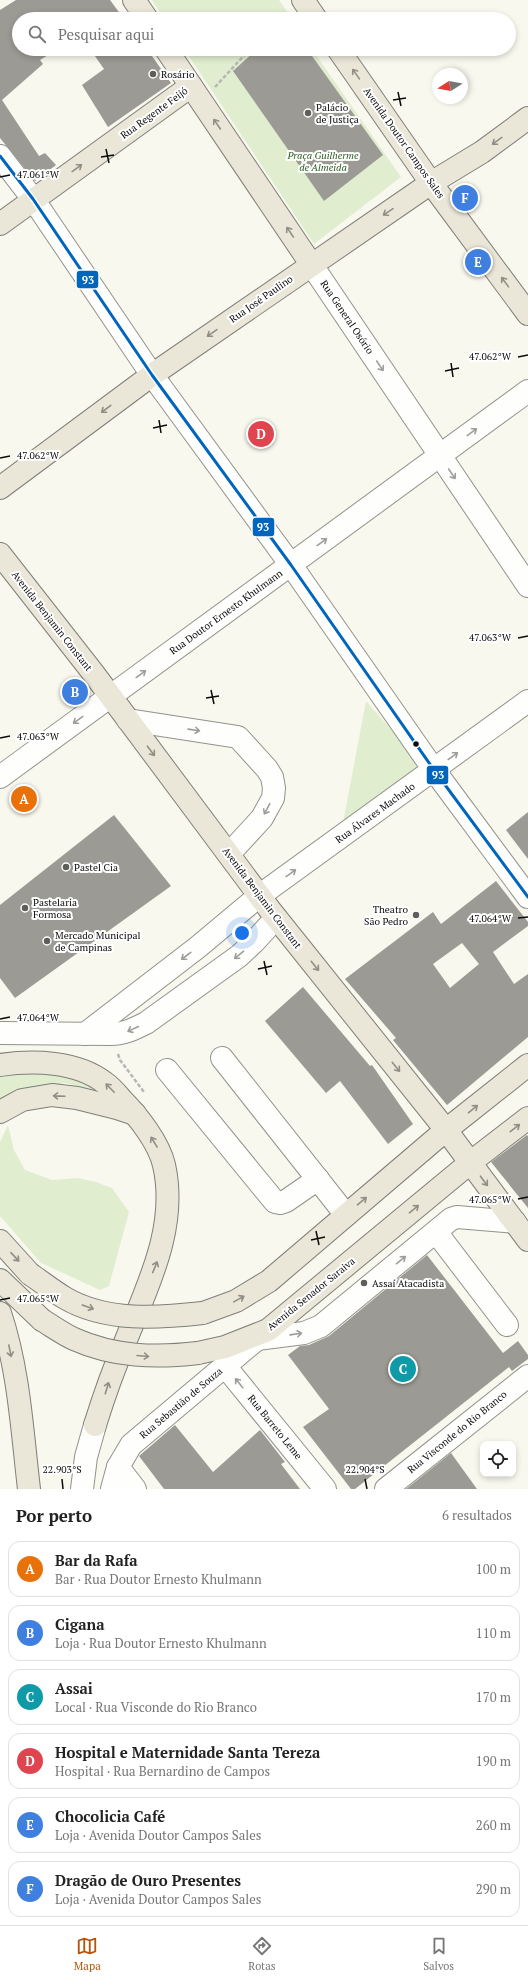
<!DOCTYPE html>
<html lang="pt">
<head>
<meta charset="utf-8">
<style>
	:root { --surface:#fff; --page:#f6f6f6; --text:#222; --muted:#767676; --line:#e0e0e0; --accent:#b45309 }
	body { margin:0; font-family:"PT Serif",serif; background:var(--page); color:var(--text) }
	.controls { position:absolute; right:12px; bottom:12px; display:grid; overflow:hidden; border-radius:8px; box-shadow:0 2px 6px #0003 }
	.controls button { width:36px; height:36px; display:grid; place-items:center; padding:0; border:0; border-bottom:1px solid var(--line); background:var(--surface); color:var(--text); font:20px sans-serif }
	.compass { position:absolute; left:432px; top:68px; width:36px; height:36px; border-radius:50%; background:var(--surface); box-shadow:0 2px 6px #0003; rotate:259deg }
	.you { position:absolute; left:242px; top:933px; width:14px; height:14px; margin:-10px; border:3px solid #fff; border-radius:50%; background:#1a73e8; box-shadow:0 0 0 6px #1a73e833 }
	.badge { display:grid; place-items:center; width:26px; height:26px; border-radius:50%; background:var(--accent); color:#fff; font-size:13px; font-weight:700 }
	.pin { position:absolute; translate:-50% -50%; border:2px solid #fff; box-shadow:0 1px 4px #0006 }
	.list { margin:0; padding:0; list-style:none }
	h2 { display:flex; justify-content:space-between; align-items:center; height:52px; margin:0; padding:0 16px; font-size:17px }
	h2 small { font-size:13px; font-weight:400; color:var(--muted) }
	.list li { display:grid; grid-template-columns:26px 1fr auto; gap:12px; align-items:center; box-sizing:border-box; height:56px; margin:0 8px 8px; padding:0 8px; border:1px solid var(--line); border-radius:12px }
	.list b { display:block; font-size:15px; white-space:nowrap }
	.list p { margin:0; font-size:13px; white-space:nowrap; color:var(--muted) }
	.list em { font-size:13px; font-style:normal; color:var(--muted) }
	.icon { flex:none; width:22px; height:22px; fill:none; stroke:currentColor; stroke-width:2; stroke-linecap:round; stroke-linejoin:round }
	.map { position:relative; flex:none; width:528px; height:1489px; overflow:hidden }
	.search { position:absolute; background:var(--surface); box-shadow:0 2px 6px #0003; left:12px; right:12px; top:12px; height:44px; display:flex; align-items:center; gap:10px; box-sizing:border-box; padding:0 14px; border-radius:22px; color:var(--muted); font-size:15px }
	.sheet { height:436px; background:var(--surface) }
	nav { display:flex; justify-content:space-around; align-items:center; box-sizing:border-box; height:56px; border-top:1px solid var(--line); background:var(--surface); font-size:11px; color:var(--muted) }
	nav a { display:grid; justify-items:center; gap:2px }
	nav .on { color:var(--accent) }
	.map>svg:first-child { display:block }
	.green { fill:#e0eecf }
	.building { fill:#9c9a94; fill-rule:evenodd }
	.lines { fill:none; stroke-linecap:round; stroke-linejoin:round }
	.minor-casing { stroke:#92928d; stroke-width:24 }
	.major-casing { stroke:#7f7f7a; stroke-width:24 }
	.path { stroke:#b7b7b5; stroke-width:2.5; stroke-dasharray:4 2; stroke-linecap:butt }
	.minor { stroke:#fefefc; stroke-width:22 }
	.major { stroke:#eae6d8; stroke-width:22 }
	.major-bridge-casing { stroke:#7f7f7a; stroke-width:24; stroke-linecap:butt }
	.major-bridge { stroke:#eae6d8; stroke-width:22 }
	.bus-1-casing { stroke:#fff; stroke-width:6 }
	.bus-1 { stroke:#0065bd; stroke-width:3 }
	.oneway { stroke:#918e86 }
	.oneway2 { stroke:#9d9d9c }
	.ticks { fill:none; stroke:#0b0b0b; stroke-width:1.5 }
	.poi-dot { fill:#5e5e5a; stroke:#fff; stroke-width:1.5 }
	.bus-dot { fill:#0b0b0b; stroke:#fff; stroke-width:1.5 }
	.labels { text-anchor:middle; dominant-baseline:central; stroke-width:4; stroke-linejoin:round; paint-order:stroke }
	.poi-label { font-size:10px; fill:#0b0b0b; stroke:#fff; text-anchor:start }
	.street-label { font-size:10px; fill:#0b0b0b; stroke:#fff }
	.park-label { font-size:10px; font-style:italic; fill:#2a5d20; stroke:#fff }
	.ticks-label { font-size:10px; text-anchor:middle; fill:#0b0b0b; stroke:#fff; stroke-width:4; stroke-linejoin:round; paint-order:stroke }
	.line-badge { stroke:#fff; stroke-width:1.5 }
	.badge-label { font-size:11px; text-anchor:middle; font-weight:bold; fill:#fff }
</style>
</head>
<body>
<div class="map">
<svg width="528" height="1489" viewBox="0 0 528 1489">
	<rect width="100%" height="100%" fill="#f9f8ee"/>
	<g class="green">
		<polygon points="152,0 279,0 292,19 164,19"/>
		<polygon points="184,49 312,49 401,177 314,244"/>
		<polygon points="366,701 424,767 343,823"/>
		<polygon points="23,1072 77,1077 105,1093 65,1083 3,1098 0,1101 0,1076"/>
		<polygon points="8,1125 14,1150 25,1170 52,1180 78,1178 96,1182 112,1188 129,1212 109,1286 100,1290 41,1263 0,1216 0,1142"/>
	</g>
	<g class="building">
		<polygon points="16,0 110,0 124,19 19,19 19,49 58,49 40,60 43,64 2,100 39,156 45,153 56,165 35,181 0,138 0,10"/>
		<polygon points="90,49 147,49 171,83 108,127 82,85 104,69"/>
		<polygon points="257,49 307,49 383,155 324,201 233,71"/>
		<polygon points="528,812 528,859 506,830"/>
		<polygon points="114,815 171,886 15,998 0,978 0,905"/>
		<path d="M496,881L528,922V926L493,952L514,984L528,974V1037L447,1105L393,1040L396,1038L345,979L433,912L441,924ZM462,943L479,964L450,988L433,964Z"/>
		<polygon points="303,987 370,1066 372,1065 413,1124 388,1144 340,1081 326,1093 265,1021"/>
		<polygon points="527,1135 528,1136 528,1208 491,1162"/>
		<polygon points="427,1255 503,1353 518,1341 528,1355 528,1359 512,1371 509,1367 355,1489 351,1489 303,1427 329,1409 288,1355 300,1346 309,1345 329,1336"/>
		<polygon points="175,1425 213,1472 260,1430 285,1462 281,1464 300,1489 164,1489 139,1456"/>
		<polygon points="451,1453 477,1489 406,1489"/>
	</g>
	<g class="lines">
		<defs>
			<g id="minor">
				<polyline points="0,156 33,199 152,375 291,565 434,770 528,897"/>
				<polyline points="311,264 528,586"/>
				<polyline points="128,720 238,737 267,769 272,777 274,788 273,798 262,818 229,854"/>
				<polyline points="0,777 528,391"/>
				<path d="M0,1033L111,1034C124,1034 134,1029 146,1023L239,956L254,942L276,918"/>
				<polyline points="85,1034 198,947 259,896 528,701"/>
				<polyline points="222,1058 346,1215"/>
				<polyline points="167,1070 275,1202 280,1203 286,1201 318,1179"/>
				<polyline points="436,1232 507,1325"/>
				<polyline points="257,1339 304,1333 321,1326 451,1219 457,1217 515,1222"/>
				<polyline points="225,1366 325,1489"/>
				<polyline points="118,1467 135,1489"/>
				<polyline points="82,1489 86,1457 95,1425"/>
				<polyline points="112,1489 118,1467 131,1445 263,1334"/>
				<polyline points="386,1489 528,1376"/>
			</g>
			<g id="major">
				<polyline points="134,0 147,19"/>
				<polyline points="303,0 316,19"/>
				<polyline points="166,49 311,264"/>
				<polyline points="338,49 431,183 528,314"/>
				<polyline points="0,224 191,86"/>
				<polyline points="0,488 152,375 431,183 482,152 528,118"/>
				<polyline points="0,554 94,674 270,910 446,1130 528,1240"/>
				<path d="M0,1065C33,1060 77,1061 105,1083C111,1087 117,1094 122,1100C138,1116 159,1143 164,1165C178,1226 148,1285 126,1340C114,1368 104,1396 95,1425"/>
				<polyline points="0,1112 22,1100 52,1095 77,1098 117,1108 135,1114"/>
				<polyline points="0,1241 30,1274"/>
				<polyline points="0,1280 42,1320"/>
				<path d="M0,1313C19,1370 22,1430 29,1489"/>
				<polyline points="203,1313 236,1301 269,1281 446,1130 528,1065"/>
				<polyline points="198,1353 225,1347 268,1330 471,1162 528,1118"/>
			</g>
		</defs>
		<use href="#minor" class="minor-casing"/>
		<use href="#major" class="major-casing"/>
		<g class="path">
			<polyline points="215,87 250,49"/>
			<polyline points="118,1054 120,1060 144,1092"/>
		</g>
		<use href="#minor" class="minor"/>
		<use href="#major" class="major"/>
		<defs>
			<g id="major-bridge">
				<path d="M30,1274C42,1282 53,1291 65,1298C106,1322 158,1318 203,1313"/>
				<path d="M42,1320C52,1326 63,1334 74,1339C114,1357 156,1358 198,1353"/>
			</g>
		</defs>
		<use href="#major-bridge" class="major-bridge-casing"/>
		<use href="#major-bridge" class="major-bridge"/>
		<defs>
			<polyline id="bus-1" points="0,156 33,199 152,375 291,565 434,770 528,897"/>
		</defs>
		<use href="#bus-1" class="bus-1-casing"/>
		<use href="#bus-1" class="bus-1"/>
	</g>
	<defs><path id="oneway-shaft" d="M-6 0H5M1.5-3L5.5 0L1.5 3" fill="none" stroke-width="1.6" stroke-linecap="round" stroke-linejoin="round"/></defs>
	<g class="oneway">
		<use href="#oneway-shaft" transform="translate(356 74) rotate(-125)"/>
		<use href="#oneway-shaft" transform="translate(217 124) rotate(-124)"/>
		<use href="#oneway-shaft" transform="translate(497 141) rotate(144)"/>
		<use href="#oneway-shaft" transform="translate(77 168) rotate(-36)"/>
		<use href="#oneway-shaft" transform="translate(388 212) rotate(146)"/>
		<use href="#oneway-shaft" transform="translate(290 232) rotate(-124)"/>
		<use href="#oneway-shaft" transform="translate(505 282) rotate(-126)"/>
		<use href="#oneway-shaft" transform="translate(212 333) rotate(145)"/>
		<use href="#oneway-shaft" transform="translate(106 409) rotate(143)"/>
		<use href="#oneway-shaft" transform="translate(151 751) rotate(53)"/>
		<use href="#oneway-shaft" transform="translate(315 966) rotate(51)"/>
		<use href="#oneway-shaft" transform="translate(396 1067) rotate(51)"/>
		<use href="#oneway-shaft" transform="translate(110 1088) rotate(-135)"/>
		<use href="#oneway-shaft" transform="translate(59 1096) rotate(-178)"/>
		<use href="#oneway-shaft" transform="translate(473 1109) rotate(-39)"/>
		<use href="#oneway-shaft" transform="translate(515 1128) rotate(-38)"/>
		<use href="#oneway-shaft" transform="translate(154 1142) rotate(-122)"/>
		<use href="#oneway-shaft" transform="translate(484 1181) rotate(53)"/>
		<use href="#oneway-shaft" transform="translate(362 1201) rotate(-40)"/>
		<use href="#oneway-shaft" transform="translate(414 1209) rotate(-40)"/>
		<use href="#oneway-shaft" transform="translate(15 1257) rotate(47)"/>
		<use href="#oneway-shaft" transform="translate(155 1267) rotate(-68)"/>
		<use href="#oneway-shaft" transform="translate(239 1299) rotate(-29)"/>
		<use href="#oneway-shaft" transform="translate(88 1307) rotate(20)"/>
		<use href="#oneway-shaft" transform="translate(10 1351) rotate(79)"/>
		<use href="#oneway-shaft" transform="translate(143 1356) rotate(5)"/>
		<use href="#oneway-shaft" transform="translate(107 1388) rotate(-73)"/>
	</g>
	<g class="oneway2">
		<use href="#oneway-shaft" transform="translate(380 366) rotate(56)"/>
		<use href="#oneway-shaft" transform="translate(472 432) rotate(-36)"/>
		<use href="#oneway-shaft" transform="translate(452 474) rotate(56)"/>
		<use href="#oneway-shaft" transform="translate(322 542) rotate(-36)"/>
		<use href="#oneway-shaft" transform="translate(141 674) rotate(-36)"/>
		<use href="#oneway-shaft" transform="translate(78 720) rotate(144)"/>
		<use href="#oneway-shaft" transform="translate(194 730) rotate(8)"/>
		<use href="#oneway-shaft" transform="translate(453 756) rotate(-36)"/>
		<use href="#oneway-shaft" transform="translate(267 809) rotate(118)"/>
		<use href="#oneway-shaft" transform="translate(291 873) rotate(-36)"/>
		<use href="#oneway-shaft" transform="translate(239 955) rotate(141)"/>
		<use href="#oneway-shaft" transform="translate(186 956) rotate(143)"/>
		<use href="#oneway-shaft" transform="translate(133 1029) rotate(155)"/>
		<use href="#oneway-shaft" transform="translate(401 1260) rotate(-39)"/>
		<use href="#oneway-shaft" transform="translate(296 1334) rotate(-8)"/>
		<use href="#oneway-shaft" transform="translate(239 1383) rotate(-129)"/>
	</g>
	<path class="ticks" d="M398,92L401,106M393,100L406,98M106,149L109,163M101,157L114,155M0,177L10,175M518,357L528,355M451,363L453,377M445,371L459,368M159,420L161,433M153,428L167,425M0,458L10,456M518,638L528,636M211,690L214,704M206,698L219,696M0,738L10,736M518,918L528,917M264,961L267,975M258,969L272,966M0,1019L10,1017M518,1199L528,1197M316,1231L319,1245M311,1240L325,1237M0,1300L10,1298M62,1479L63,1489M365,1479L367,1489"/>
	<g class="poi-dot">
		<circle cx="153" cy="74" r="4"/>
		<circle cx="308" cy="113" r="4"/>
		<circle cx="66" cy="867" r="4"/>
		<circle cx="25" cy="908" r="4"/>
		<circle cx="416" cy="915" r="4"/>
		<circle cx="47" cy="941" r="4"/>
		<circle cx="364" cy="1283" r="4"/>
	</g>
	<circle class="bus-dot" cx="416" cy="744" r="3.5"/>
	<g class="labels">
		<g class="poi-label">
			<text x="161" y="74">Rosário</text>
			<text x="316" y="107">Palácio<tspan x="316" dy="12">de Justiça</tspan></text>
			<text x="74" y="867">Pastel Cia</text>
			<text x="33" y="902">Pastelaria<tspan x="33" dy="12">Formosa</tspan></text>
			<text x="408" y="909" text-anchor="end">Theatro<tspan x="408" dy="12">São Pedro</tspan></text>
			<text x="55" y="935">Mercado Municipal<tspan x="55" dy="12">de Campinas</tspan></text>
			<text x="372" y="1283">Assaí Atacadista</text>
		</g>
		<g class="street-label">
			<text transform="translate(154 113) rotate(-36)">Rua Regente Feijó</text>
			<text transform="translate(404 143) rotate(55)">Avenida Doutor Campos Sales</text>
			<text transform="translate(261 299) rotate(-35)">Rua José Paulino</text>
			<text transform="translate(347 317) rotate(56)">Rua General Osório</text>
			<text transform="translate(226 612) rotate(-36)">Rua Doutor Ernesto Khulmann</text>
			<text transform="translate(52 621) rotate(52)">Avenida Benjamin Constant</text>
			<text transform="translate(375 813) rotate(-36)">Rua Álvares Machado</text>
			<text transform="translate(262 898) rotate(53)">Avenida Benjamin Constant</text>
			<text transform="translate(311 1294) rotate(-39)">Avenida Senador Saraiva</text>
			<text transform="translate(181 1403) rotate(-40)">Rua Sebastião de Souza</text>
			<text transform="translate(275 1427) rotate(51)">Rua Barreto Leme</text>
			<text transform="translate(457 1432) rotate(-39)">Rua Visconde do Rio Branco</text>
		</g>
		<g class="park-label">
			<text x="323" y="155">Praça Guilherme<tspan x="323" dy="12">de Almeida</tspan></text>
		</g>
	</g>
	<g class="ticks-label">
		<text x="38" y="178">47.061°W</text>
		<text x="490" y="360">47.062°W</text>
		<text x="38" y="459">47.062°W</text>
		<text x="490" y="641">47.063°W</text>
		<text x="38" y="740">47.063°W</text>
		<text x="490" y="922">47.064°W</text>
		<text x="38" y="1021">47.064°W</text>
		<text x="490" y="1203">47.065°W</text>
		<text x="38" y="1302">47.065°W</text>
		<text x="62" y="1473">22.903°S</text>
		<text x="365" y="1473">22.904°S</text>
	</g>
	<g class="line-badge">
		<rect x="76" y="270" width="23" height="19" rx="4" fill="#0065bd"/>
		<rect x="252" y="517" width="23" height="20" rx="4" fill="#0065bd"/>
		<rect x="426" y="765" width="23" height="20" rx="4" fill="#0065bd"/>
	</g>
	<g class="badge-label">
		<text x="88" y="284">93</text>
		<text x="263" y="531">93</text>
		<text x="438" y="779">93</text>
	</g>
</svg>
<div class="controls">
<button><svg class="icon" aria-label="locate" viewBox="0 0 24 24"><circle cx="12" cy="12" r="6"/><path d="M12 2v4M12 18v4M2 12h4M18 12h4"/></svg></button>
</div>
<svg class="compass" viewBox="-18 -18 36 36"><path d="M0-13l5 13h-10z" fill="#e53935"/><path d="M0 13l5-13h-10z" fill="#767676"/></svg>
<div class="you"></div>
<div class="pin badge" style="left:24px;top:799px;background:#e8710a">A</div>
<div class="pin badge" style="left:75px;top:692px;background:#3f7fe0">B</div>
<div class="pin badge" style="left:403px;top:1369px;background:#0f9aa8">C</div>
<div class="pin badge" style="left:261px;top:434px;background:#e0444e">D</div>
<div class="pin badge" style="left:478px;top:262px;background:#3f7fe0">E</div>
<div class="pin badge" style="left:465px;top:198px;background:#3f7fe0">F</div>
<div class="search"><svg class="icon" aria-label="search" viewBox="0 0 24 24"><circle cx="10" cy="10" r="6"/><path d="M15 15l6 6"/></svg>Pesquisar aqui</div>
</div>
<section class="sheet">
<h2>Por perto<small>6 resultados</small></h2>
<ul class="list">
<li><span class="badge" style="background:#e8710a">A</span><div><b>Bar da Rafa</b><p>Bar · Rua Doutor Ernesto Khulmann</p></div><em>100 m</em></li>
<li><span class="badge" style="background:#3f7fe0">B</span><div><b>Cigana</b><p>Loja · Rua Doutor Ernesto Khulmann</p></div><em>110 m</em></li>
<li><span class="badge" style="background:#0f9aa8">C</span><div><b>Assai</b><p>Local · Rua Visconde do Rio Branco</p></div><em>170 m</em></li>
<li><span class="badge" style="background:#e0444e">D</span><div><b>Hospital e Maternidade Santa Tereza</b><p>Hospital · Rua Bernardino de Campos</p></div><em>190 m</em></li>
<li><span class="badge" style="background:#3f7fe0">E</span><div><b>Chocolicia Café</b><p>Loja · Avenida Doutor Campos Sales</p></div><em>260 m</em></li>
<li><span class="badge" style="background:#3f7fe0">F</span><div><b>Dragão de Ouro Presentes</b><p>Loja · Avenida Doutor Campos Sales</p></div><em>290 m</em></li>
</ul>
</section>
<nav>
<a class="on"><svg class="icon" aria-label="map" viewBox="0 0 24 24"><path d="M3 6l6-2 6 2 6-2v14l-6 2-6-2-6 2zM9 4v14M15 6v14"/></svg>Mapa</a>
<a><svg class="icon" aria-label="directions" viewBox="0 0 24 24"><path d="M12 3l9 9-9 9-9-9zM9 14v-3h6M13 9l2 2-2 2"/></svg>Rotas</a>
<a><svg class="icon" aria-label="saved" viewBox="0 0 24 24"><path d="M7 4h10v16l-5-4-5 4z"/></svg>Salvos</a>
</nav>
</body>
</html>
